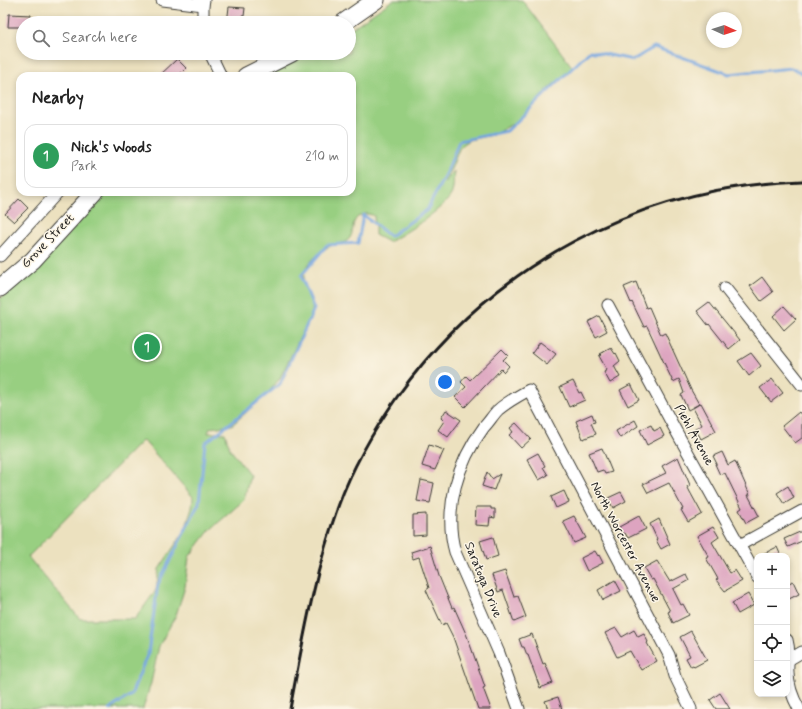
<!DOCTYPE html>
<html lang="en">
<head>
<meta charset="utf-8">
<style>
	:root { --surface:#fff; --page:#f2f2f2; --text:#222; --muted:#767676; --line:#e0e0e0; --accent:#b45309 }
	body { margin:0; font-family:Mynerve,sans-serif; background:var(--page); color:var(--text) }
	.controls { position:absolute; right:12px; bottom:12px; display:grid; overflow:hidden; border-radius:8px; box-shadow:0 2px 6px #0003 }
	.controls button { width:36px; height:36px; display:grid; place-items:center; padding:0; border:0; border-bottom:1px solid var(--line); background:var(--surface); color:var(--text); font:20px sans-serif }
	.compass { position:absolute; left:706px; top:12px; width:36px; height:36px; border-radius:50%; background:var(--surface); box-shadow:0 2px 6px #0003; rotate:93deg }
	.you { position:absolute; left:445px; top:382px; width:14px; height:14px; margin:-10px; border:3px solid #fff; border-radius:50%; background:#1a73e8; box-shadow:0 0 0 6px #1a73e833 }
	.badge { display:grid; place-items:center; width:26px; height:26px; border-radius:50%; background:var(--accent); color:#fff; font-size:13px; font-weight:700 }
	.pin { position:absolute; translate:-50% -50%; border:2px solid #fff; box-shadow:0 1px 4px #0006 }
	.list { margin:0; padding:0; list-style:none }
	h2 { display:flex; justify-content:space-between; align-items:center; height:52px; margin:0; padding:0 16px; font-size:17px }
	h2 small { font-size:13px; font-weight:400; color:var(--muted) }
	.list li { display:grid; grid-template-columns:26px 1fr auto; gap:12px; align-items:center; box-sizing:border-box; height:64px; margin:0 8px 8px; padding:0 8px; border:1px solid var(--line); border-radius:12px }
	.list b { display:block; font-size:15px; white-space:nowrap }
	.list p { margin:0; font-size:13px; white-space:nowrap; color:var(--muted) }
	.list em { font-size:13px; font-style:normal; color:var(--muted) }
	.icon { flex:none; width:22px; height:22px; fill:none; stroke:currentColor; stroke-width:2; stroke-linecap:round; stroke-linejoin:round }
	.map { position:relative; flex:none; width:802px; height:709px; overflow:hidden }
	.search { position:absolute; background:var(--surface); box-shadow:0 2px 6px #0003; left:16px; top:16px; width:340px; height:44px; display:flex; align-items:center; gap:10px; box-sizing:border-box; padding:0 14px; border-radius:22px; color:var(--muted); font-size:15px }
	.panel { position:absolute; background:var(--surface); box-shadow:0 2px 6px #0003; left:16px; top:72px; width:340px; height:124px; border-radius:12px }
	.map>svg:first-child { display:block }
	.green { fill:#98cf81; stroke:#5a764e; fill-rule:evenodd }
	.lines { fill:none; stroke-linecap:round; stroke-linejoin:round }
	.stream { stroke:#76a6e0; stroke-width:3 }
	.building { fill:#dda4c0 }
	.street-casing { stroke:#3b3a34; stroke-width:13 }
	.primary-casing { stroke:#3b3a34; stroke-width:19 }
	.street { stroke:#fff; stroke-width:11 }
	.primary { stroke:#fff; stroke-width:17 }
	.rail { stroke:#1c1c1c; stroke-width:3 }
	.labels { text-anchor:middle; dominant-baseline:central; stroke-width:3; stroke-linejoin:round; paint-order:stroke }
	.street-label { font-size:13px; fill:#1c1c1c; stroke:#fcf5e5 }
</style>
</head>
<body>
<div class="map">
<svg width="802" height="709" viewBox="0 0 802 709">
	<rect width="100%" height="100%" fill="#fcf5e5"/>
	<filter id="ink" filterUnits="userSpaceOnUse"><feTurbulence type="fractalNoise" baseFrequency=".025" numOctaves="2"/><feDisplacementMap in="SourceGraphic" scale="8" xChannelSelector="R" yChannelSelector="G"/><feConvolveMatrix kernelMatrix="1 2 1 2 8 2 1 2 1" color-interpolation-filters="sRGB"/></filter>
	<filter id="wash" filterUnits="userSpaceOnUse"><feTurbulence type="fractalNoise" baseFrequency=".012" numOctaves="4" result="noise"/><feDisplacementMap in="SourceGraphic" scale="16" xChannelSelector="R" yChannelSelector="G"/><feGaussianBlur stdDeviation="0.9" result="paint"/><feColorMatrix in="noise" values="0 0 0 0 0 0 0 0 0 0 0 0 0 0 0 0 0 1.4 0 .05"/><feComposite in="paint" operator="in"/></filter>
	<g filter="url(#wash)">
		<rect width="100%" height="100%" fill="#ece1bf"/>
		<path class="green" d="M393,0H522L573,68L549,88L524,115L516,122L493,135L470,140L465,143L459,149L451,169L444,183L454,171C453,178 454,187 452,193C447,207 402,236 388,242L375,235V226L374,216C370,214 366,213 362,215C349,219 356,233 348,240C344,244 338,243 333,245C323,248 305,264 304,275C301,290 315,294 312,313L280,378L268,393L232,425L210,428L208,433H225L230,449L250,475L244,500L210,530L189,557L185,587L176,615L159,646L151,683L143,709H0V299C40,268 72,229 106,192H352V76H261L306,53H349V30ZM143,440L193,497L192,508L185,530L159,569L156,590L135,619H80L28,557Z"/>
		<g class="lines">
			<polyline class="stream" points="110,709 131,695 148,653 158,584 199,503 205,443 280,384 314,309 301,276 327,245 358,243 363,215 390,236 427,210 448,169 459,141 507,131 590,51 633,60 654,47 729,74 792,68 802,73"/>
		</g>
		<g id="blocks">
			<g class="building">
				<polygon points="229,7 245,8 244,16 241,16 241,23 227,23"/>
				<polygon points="9,14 31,15 30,23 23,23 23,27 8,27"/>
				<polygon points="177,59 186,68 178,76 159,76"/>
				<polygon points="19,199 28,208 14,222 5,214"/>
				<polygon points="762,277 773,292 761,301 750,286"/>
				<polygon points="636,282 646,308 649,307 661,335 665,333 691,390 699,404 688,410 681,395 684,393 679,379 673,382 647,326 644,327 632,302 631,303 624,287"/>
				<polygon points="709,302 740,340 729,349 709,324 708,325 697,311"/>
				<polygon points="784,306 796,319 784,330 773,316"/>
				<polygon points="599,316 607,331 596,337 588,322"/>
				<polygon points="540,342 556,354 547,365 532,353"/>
				<polygon points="611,348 615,354 616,353 620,361 614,366 620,377 610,383 604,372 607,370 599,356 601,355 600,354"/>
				<polygon points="502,349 508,355 503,360 509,366 504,372 501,369 465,407 455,397 466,387 461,382 466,376 470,380"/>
				<polygon points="751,353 761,366 749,376 738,361"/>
				<polygon points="772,379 783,393 771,402 760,388"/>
				<polygon points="573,381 579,393 581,392 585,400 569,407 560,387"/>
				<polygon points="631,384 639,400 628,406 620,390"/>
				<polygon points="701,403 716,431 701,439 695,428 702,425 693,408"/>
				<polygon points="446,410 461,420 448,437 438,430 444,421 441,418"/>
				<polygon points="799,412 802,416 802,438 795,443 782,426"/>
				<polygon points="592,414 595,422 591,423 596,434 583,439 576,421"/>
				<polygon points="635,420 638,426 620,438 616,431"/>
				<polygon points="516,423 531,439 521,448 509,435 513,432 510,428"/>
				<polygon points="651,425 654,431 660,428 664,436 647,445 640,430"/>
				<polygon points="429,445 444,450 435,470 422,466"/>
				<polygon points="602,448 612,472 605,474 603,470 597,472 589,453"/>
				<polygon points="722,452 728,465 735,461 750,495 748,495 759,516 746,523 739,510 742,508 725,473 720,475 715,464 717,464 713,456"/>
				<polygon points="538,453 545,466 543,467 548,475 539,480 527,459"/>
				<polygon points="678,457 690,485 687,486 690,492 702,514 688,522 681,510 683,509 669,483 648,493 643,484 666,473 662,466"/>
				<polygon points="487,472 492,479 500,474 494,490 482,486"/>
				<polygon points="421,480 434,483 430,503 417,501"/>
				<polygon points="788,486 794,498 784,504 777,493"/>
				<polygon points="564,491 569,502 556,508 551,497"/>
				<polygon points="621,492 626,501 613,508 608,498"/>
				<polygon points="476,507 491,507 491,509 495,509 495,518 490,517 489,526 475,525"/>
				<polygon points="426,514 426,535 413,536 413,515"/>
				<polygon points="574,516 586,538 574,543 563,521"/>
				<polygon points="639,516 646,529 628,538 625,533 623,534 619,527"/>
				<polygon points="659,519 670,544 661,549 656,540 657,539 650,524"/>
				<polygon points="713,527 719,537 712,542 730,573 735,570 742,581 725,591 716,580 718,579 706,558 709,557 697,536"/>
				<polygon points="802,531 802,541 788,547 784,539"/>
				<polygon points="493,537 498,556 486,560 480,541"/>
				<polygon points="430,546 439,576 452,608 454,607 467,636 478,667 485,687 483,688 491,709 478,709 453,637 446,623 442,625 426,590 429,588 419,557 413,559 411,552"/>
				<polygon points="777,547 781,556 759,556"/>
				<polygon points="595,551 598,556 599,555 603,563 587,571 581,558"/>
				<polygon points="657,561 670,582 686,574 689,580 673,589 681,605 683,604 689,615 673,623 668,612 670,611 653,579 651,580 644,568"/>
				<polygon points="505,571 514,597 518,596 526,617 514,622 503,590 498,592 492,575"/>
				<polygon points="615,580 621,591 603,600 598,590"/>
				<polygon points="793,581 799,594 789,599 787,595 787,584"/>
				<polygon points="748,594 754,605 738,614 732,603"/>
				<polygon points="616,628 622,637 634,630 638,637 644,634 648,642 647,643 657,661 641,670 630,651 617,657 605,633"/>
				<polygon points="691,631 707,660 694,667 693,666 691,667 686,658 690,656 680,637"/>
				<polygon points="532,634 543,664 545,663 553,683 540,688 528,655 527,655 524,647 522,647 519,639"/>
				<polygon points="720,693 730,709 716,709 710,700"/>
				<polygon points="558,697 562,709 548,709 545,701"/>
			</g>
		</g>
	</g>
	<g filter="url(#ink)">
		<use href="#blocks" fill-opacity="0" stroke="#3b3a34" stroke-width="1"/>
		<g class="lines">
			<defs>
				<g id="street">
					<polyline points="162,0 203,5"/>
					<polyline points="203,23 203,5 204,0"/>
					<polyline points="210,53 221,76"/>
					<polyline points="0,256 58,192"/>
					<polyline points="725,288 802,385"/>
					<polyline points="608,305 676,431 757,577"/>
					<polyline points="740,545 802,511"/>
					<path d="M787,640C791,655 787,659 788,673C788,686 793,698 799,709"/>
					<polyline points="790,659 802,652"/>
					<path d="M519,709L499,653L455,552C443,509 458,462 484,427C489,422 493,415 498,410C507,402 518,396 529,390L669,655L675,676L691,709"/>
				</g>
				<g id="primary">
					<polyline points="343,23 376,0"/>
					<polyline points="246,76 292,53"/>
					<polyline points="0,288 33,260 95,192"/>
				</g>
			</defs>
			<use href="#street" class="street-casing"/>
			<use href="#primary" class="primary-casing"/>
			<use href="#street" class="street"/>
			<use href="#primary" class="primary"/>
			<path class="rail" d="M290,709C303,640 315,570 339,504C353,466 374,430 397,397C492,264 640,186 802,181"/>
		</g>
	</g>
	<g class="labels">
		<g class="street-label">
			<text transform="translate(48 241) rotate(-46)">Grove Street</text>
			<text transform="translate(694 435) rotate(61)">Piehl Avenue</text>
			<text transform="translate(625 542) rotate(62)">North Worcester Avenue</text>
			<text transform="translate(483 580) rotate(68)">Saratoga Drive</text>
		</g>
	</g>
</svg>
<div class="controls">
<button>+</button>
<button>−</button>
<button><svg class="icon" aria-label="locate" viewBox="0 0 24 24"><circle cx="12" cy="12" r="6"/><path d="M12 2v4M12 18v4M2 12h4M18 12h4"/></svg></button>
<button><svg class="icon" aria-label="layers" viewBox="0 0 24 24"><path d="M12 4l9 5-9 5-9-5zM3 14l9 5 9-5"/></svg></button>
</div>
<svg class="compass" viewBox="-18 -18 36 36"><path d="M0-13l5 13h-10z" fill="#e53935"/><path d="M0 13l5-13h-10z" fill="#767676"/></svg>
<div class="you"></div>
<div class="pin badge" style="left:147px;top:347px;background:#2e9e5b">1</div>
<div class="search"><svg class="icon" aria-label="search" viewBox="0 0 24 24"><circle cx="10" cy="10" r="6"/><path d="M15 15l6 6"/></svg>Search here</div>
<section class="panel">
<h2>Nearby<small></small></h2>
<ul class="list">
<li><span class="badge" style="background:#2e9e5b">1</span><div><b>Nick's Woods</b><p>Park</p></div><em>210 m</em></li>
</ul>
</section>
</div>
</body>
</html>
